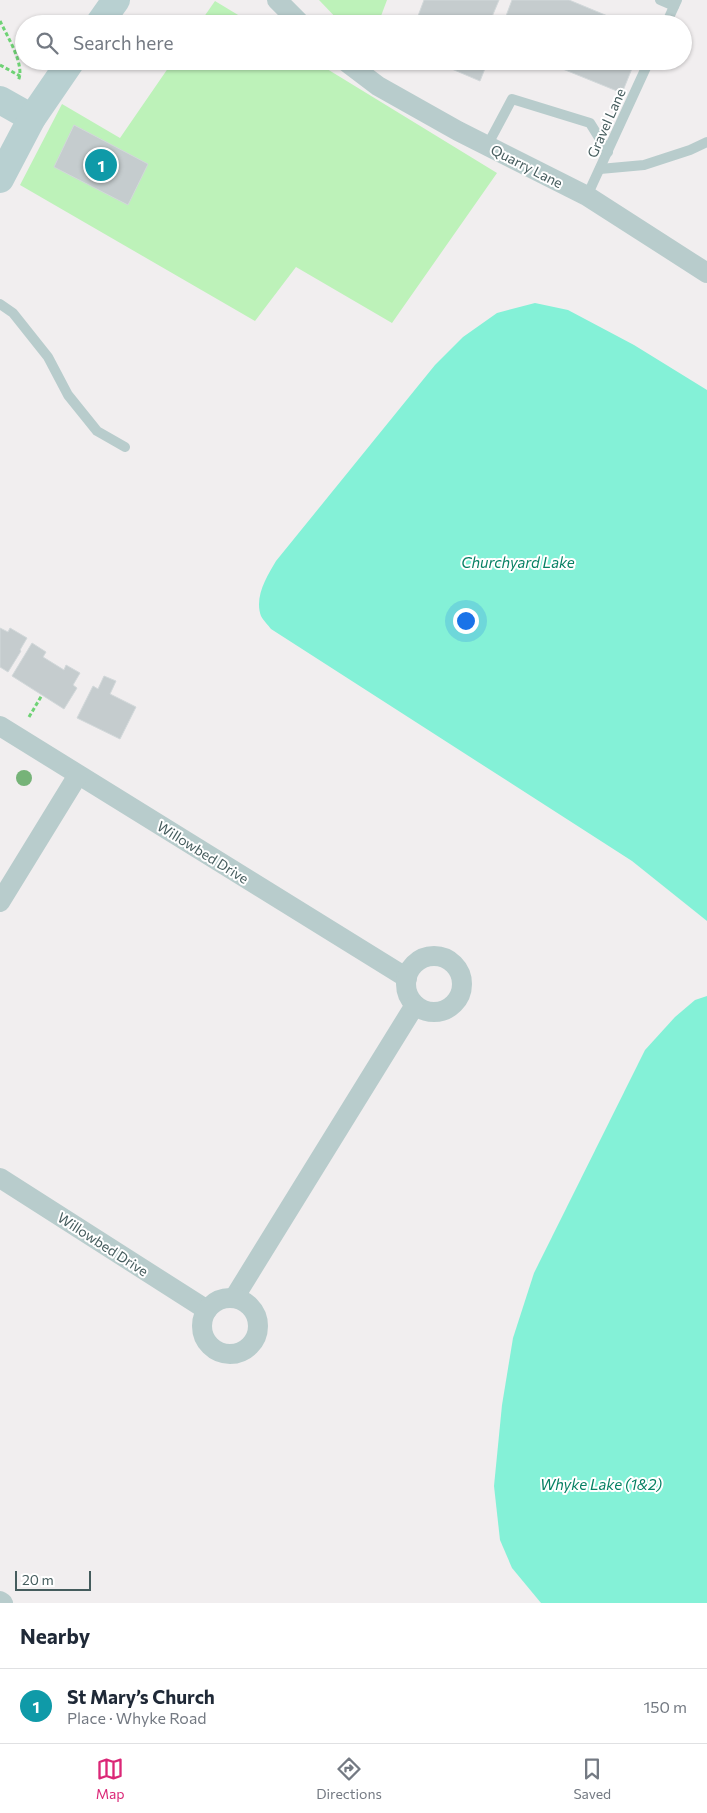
<!DOCTYPE html>
<html lang="en">
<head>
<meta charset="utf-8">
<style>
	:root { --surface:#fff; --page:#f2f2f3; --text:#1f2937; --muted:#747a83; --line:#e0e1e3; --accent:#db2777 }
	body { margin:0; font-family:Commissioner,sans-serif; background:var(--page); color:var(--text) }
	.scale { position:absolute; left:15px; bottom:12px; width:76px; box-sizing:border-box; padding-left:5px; border:2px solid #455c5d; border-top:0; font-size:14px; line-height:18px; white-space:nowrap; color:#455c5d; -webkit-text-stroke:4px #fff; paint-order:stroke }
	.you { position:absolute; left:465px; top:620px; width:18px; height:18px; margin:-12px; border:4px solid #fff; border-radius:50%; background:#1a73e8; box-shadow:0 0 0 8px #1a73e833 }
	.badge { display:grid; place-items:center; width:32px; height:32px; border-radius:50%; background:var(--accent); color:#fff; font-size:16px; font-weight:700 }
	.pin { position:absolute; translate:-50% -50%; border:2px solid #fff; box-shadow:0 1px 5px #0006 }
	.list { margin:0; padding:0; list-style:none }
	h2 { display:flex; justify-content:space-between; align-items:center; height:65px; margin:0; padding:0 20px; font-size:21px }
	h2 small { font-size:16px; font-weight:400; color:var(--muted) }
	.list li { display:grid; grid-template-columns:32px 1fr auto; gap:15px; align-items:center; box-sizing:border-box; height:75px; padding:0 20px; border-top:1px solid var(--line) }
	.list b { display:block; font-size:19px; white-space:nowrap }
	.list p { margin:0; font-size:16px; white-space:nowrap; color:var(--muted) }
	.list em { font-size:16px; font-style:normal; color:var(--muted) }
	.icon { flex:none; width:28px; height:28px; fill:none; stroke:currentColor; stroke-width:2; stroke-linecap:round; stroke-linejoin:round }
	.map { position:relative; flex:none; width:707px; height:1603px; overflow:hidden }
	.search { position:absolute; background:var(--surface); box-shadow:0 1px 4px #0004; left:15px; right:15px; top:15px; height:55px; display:flex; align-items:center; gap:12px; box-sizing:border-box; padding:0 18px; border-radius:28px; color:var(--muted); font-size:19px }
	.sheet { height:140px; background:var(--surface) }
	nav { display:flex; justify-content:space-around; align-items:center; box-sizing:border-box; height:70px; border-top:1px solid var(--line); background:var(--surface); font-size:14px; color:var(--muted) }
	nav a { display:grid; justify-items:center; gap:2px }
	nav .on { color:var(--accent) }
	.map>svg:first-child { display:block }
	.green { fill:#bdf2b9 }
	.water { fill:#84f1d7 }
	.building { fill:#c5ccce; stroke:#d2d8da }
	.lines { fill:none; stroke-linecap:round; stroke-linejoin:round }
	.path { stroke:#6fd275; stroke-width:3; stroke-dasharray:4 2.5; stroke-linecap:butt }
	.lane { stroke:#b8cccc; stroke-width:10 }
	.street { stroke:#b8cccc; stroke-width:20 }
	.secondary { stroke:#b8d0d1; stroke-width:28 }
	.tree { fill:#76b378 }
	.labels { text-anchor:middle; dominant-baseline:central; stroke-width:4; stroke-linejoin:round; paint-order:stroke }
	.street-label { font-size:14px; fill:#455c5d; stroke:#fff }
	.water-label { font-size:15px; font-style:italic; fill:#078164; stroke:#fff }
</style>
</head>
<body>
<div class="map">
<svg width="707" height="1603" viewBox="0 0 707 1603">
	<rect width="100%" height="100%" fill="#f1eeef"/>
	<g class="green">
		<polygon points="319,0 387,0 378,24 342,24"/>
		<polygon points="215,1 253,24 199,24"/>
		<polygon points="173,61 314,61 497,173 392,323 296,267 255,321 20,185 62,104 120,138"/>
	</g>
	<g class="water">
		<path d="M535,303L568,310L634,345L707,390V921L632,861L271,629C268,625 263,620 261,616C254,597 267,576 276,561L435,365L463,337L497,313Z"/>
		<polygon points="707,996 707,1603 541,1603 512,1568 500,1540 494,1486 502,1405 513,1338 534,1273 645,1050 675,1017 695,1000"/>
	</g>
	<g class="building">
		<polygon points="424,0 499,0 489,24 415,24"/>
		<polygon points="512,0 569,0 627,24 503,24"/>
		<polygon points="433,61 488,61 480,81"/>
		<polygon points="543,61 635,61 622,93"/>
		<polygon points="74,125 148,164 128,205 54,167"/>
		<polygon points="0,628 8,632 10,628 27,638 20,650 21,651 8,672 0,667"/>
		<polygon points="32,643 46,652 43,657 64,670 66,665 80,673 73,685 77,688 64,709 12,676"/>
		<polygon points="104,676 116,681 110,694 136,707 120,739 77,718 93,686 98,689"/>
	</g>
	<g class="lines">
		<g class="path">
			<path d="M0,21C7,36 26,66 18,81"/>
			<polyline points="0,65 20,76"/>
			<polyline points="29,717 42,695"/>
		</g>
		<g class="lane">
			<polyline points="660,0 674,6"/>
			<polyline points="666,24 677,0"/>
			<polyline points="487,146 512,99 590,123 608,152"/>
			<polyline points="600,169 644,165 690,150 707,142"/>
			<polyline points="587,196 649,61"/>
			<polyline points="0,304 13,313 48,357 68,395 97,431 125,447"/>
		</g>
		<g class="street">
			<polyline points="277,0 301,24"/>
			<polyline points="345,61 378,86 458,131 587,196 707,273"/>
			<polyline points="0,726 407,978"/>
			<polyline points="0,902 78,775"/>
			<circle cx="434" cy="984" r="28"/>
			<polyline points="0,1178 207,1310"/>
			<polyline points="234,1298 415,1005"/>
			<circle cx="230" cy="1326" r="28"/>
			<polyline points="0,1601 3,1603"/>
		</g>
		<g class="secondary">
			<polyline points="99,24 116,0"/>
			<polyline points="0,100 32,118"/>
			<polyline points="0,179 32,118 71,61"/>
		</g>
	</g>
	<circle class="tree" cx="24" cy="778" r="8"/>
	<g class="labels">
		<g class="street-label">
			<text transform="translate(606 123) rotate(-66)">Gravel Lane</text>
			<text transform="translate(527 166) rotate(27)">Quarry Lane</text>
			<text transform="translate(203 852) rotate(32)">Willowbed Drive</text>
			<text transform="translate(103 1244) rotate(33)">Willowbed Drive</text>
		</g>
		<g class="water-label">
			<text x="518" y="562">Churchyard Lake</text>
			<text x="601" y="1484">Whyke Lake (1&amp;2)</text>
		</g>
	</g>
</svg>
<div class="scale">20 m</div>
<div class="you"></div>
<div class="pin badge" style="left:101px;top:165px;background:#0f9aa8">1</div>
<div class="search"><svg class="icon" aria-label="search" viewBox="0 0 24 24"><circle cx="10" cy="10" r="6"/><path d="M15 15l6 6"/></svg>Search here</div>
</div>
<section class="sheet">
<h2>Nearby<small></small></h2>
<ul class="list">
<li><span class="badge" style="background:#0f9aa8">1</span><div><b>St Mary’s Church</b><p>Place · Whyke Road</p></div><em>150 m</em></li>
</ul>
</section>
<nav>
<a class="on"><svg class="icon" aria-label="map" viewBox="0 0 24 24"><path d="M3 6l6-2 6 2 6-2v14l-6 2-6-2-6 2zM9 4v14M15 6v14"/></svg>Map</a>
<a><svg class="icon" aria-label="directions" viewBox="0 0 24 24"><path d="M12 3l9 9-9 9-9-9zM9 14v-3h6M13 9l2 2-2 2"/></svg>Directions</a>
<a><svg class="icon" aria-label="saved" viewBox="0 0 24 24"><path d="M7 4h10v16l-5-4-5 4z"/></svg>Saved</a>
</nav>
</body>
</html>
